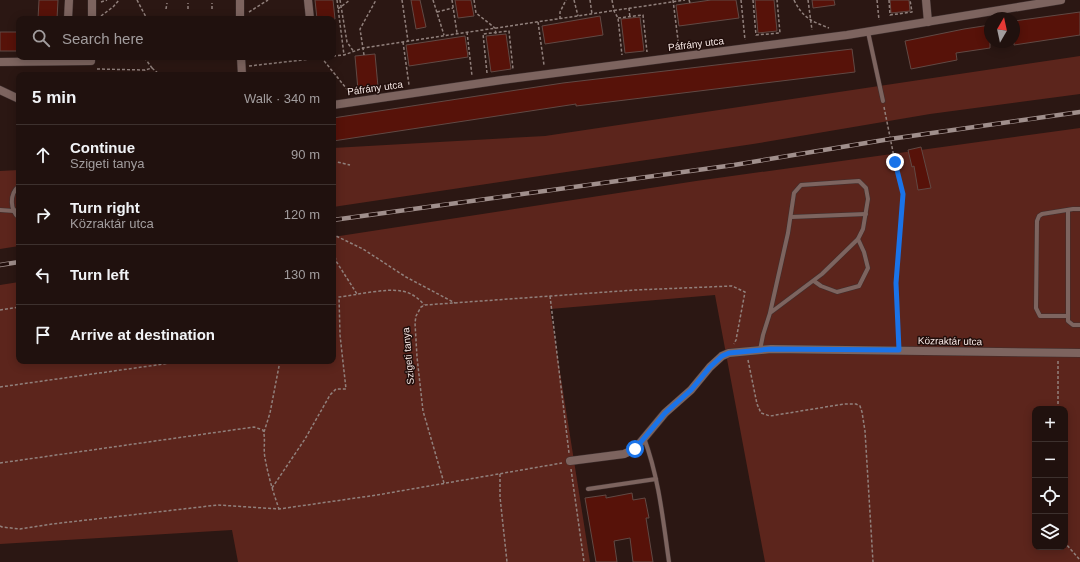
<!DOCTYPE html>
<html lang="en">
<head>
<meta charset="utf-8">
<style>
	:root { --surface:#20110e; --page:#2d1f1c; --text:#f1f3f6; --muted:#a29d9e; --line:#3d312e }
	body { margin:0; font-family:Arial,sans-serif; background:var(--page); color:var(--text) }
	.controls { position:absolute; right:12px; bottom:12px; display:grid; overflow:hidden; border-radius:8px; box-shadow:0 2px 10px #0003 }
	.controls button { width:36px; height:36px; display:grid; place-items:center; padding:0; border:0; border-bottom:1px solid var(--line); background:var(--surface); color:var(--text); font:20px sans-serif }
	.compass { position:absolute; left:984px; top:12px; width:36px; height:36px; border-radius:50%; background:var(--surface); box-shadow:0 2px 10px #0003; rotate:9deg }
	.stop { position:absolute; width:12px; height:12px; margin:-9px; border:3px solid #1a73e8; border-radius:50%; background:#fff }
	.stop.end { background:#1a73e8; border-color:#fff; box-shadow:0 1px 4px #0008 }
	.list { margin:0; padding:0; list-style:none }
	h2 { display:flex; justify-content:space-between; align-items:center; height:52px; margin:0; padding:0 16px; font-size:17px }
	h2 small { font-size:13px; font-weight:400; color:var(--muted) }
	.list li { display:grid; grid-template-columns:26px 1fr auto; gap:12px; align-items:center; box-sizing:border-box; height:60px; padding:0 16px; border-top:1px solid var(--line) }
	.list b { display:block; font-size:15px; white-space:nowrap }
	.list p { margin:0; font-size:13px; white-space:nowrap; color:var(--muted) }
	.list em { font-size:13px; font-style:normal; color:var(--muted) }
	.icon { flex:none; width:22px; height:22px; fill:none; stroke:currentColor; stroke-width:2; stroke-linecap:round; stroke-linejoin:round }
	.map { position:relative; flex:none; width:1080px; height:562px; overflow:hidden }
	.search { position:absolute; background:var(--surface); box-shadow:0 2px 10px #0003; left:16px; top:16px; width:320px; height:44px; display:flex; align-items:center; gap:10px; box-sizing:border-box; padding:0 14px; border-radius:8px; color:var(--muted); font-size:15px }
	.panel { position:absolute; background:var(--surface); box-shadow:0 2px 10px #0003; left:16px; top:72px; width:320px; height:292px; border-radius:8px }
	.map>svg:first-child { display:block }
	.green { fill:#5c251c; fill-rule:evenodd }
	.building { fill:#571209; stroke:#614944 }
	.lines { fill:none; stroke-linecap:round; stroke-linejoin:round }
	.lane-casing { stroke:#3f302f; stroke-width:5 }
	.street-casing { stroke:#3f302f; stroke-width:9 }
	.path { stroke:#91807c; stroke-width:1.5; stroke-dasharray:3 2; stroke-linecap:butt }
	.lane { stroke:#7d645f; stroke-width:4 }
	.street { stroke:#7d645f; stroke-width:8 }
	.rail-casing { stroke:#a08f8c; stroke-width:4.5 }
	.rail { stroke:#210e0b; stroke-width:3; stroke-dasharray:9; stroke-linecap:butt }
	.route { stroke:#1a73e8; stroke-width:5 }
	.labels { text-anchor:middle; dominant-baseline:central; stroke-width:3; stroke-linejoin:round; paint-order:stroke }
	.street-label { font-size:10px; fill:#f4e5e2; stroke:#210e0b }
</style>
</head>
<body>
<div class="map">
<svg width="1080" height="562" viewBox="0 0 1080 562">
	<rect width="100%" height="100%" fill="#2b1713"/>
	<g class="green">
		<polygon points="1080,56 1080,94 930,114 753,144 333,207 333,148 545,136"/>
		<path d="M1080,128V562H765L715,295L550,309L590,562H238L232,530L0,544V285L19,282V361H333V237L696,181ZM1035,409H1065V547H1035Z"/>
		<polygon points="19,170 19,246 0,249 0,171"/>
	</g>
	<g class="building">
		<polygon points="39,0 58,0 57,19 38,19"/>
		<polygon points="315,0 333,0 335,19 317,19"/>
		<polygon points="411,0 420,0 426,27 416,29"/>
		<polygon points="455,0 471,0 474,16 458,18"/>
		<polygon points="711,0 736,0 739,18 679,26 676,5"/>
		<polygon points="755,0 774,0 777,31 758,33"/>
		<polygon points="812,0 834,0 835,5 813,8"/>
		<polygon points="890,0 909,0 910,11 891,13"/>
		<polygon points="1080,12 1080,35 1014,45 1014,21"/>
		<polygon points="600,16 603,35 545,44 542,26"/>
		<polygon points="640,17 644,51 625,53 621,19"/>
		<polygon points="990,25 990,48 956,53 957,60 911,69 905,41 964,29"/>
		<rect x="0" y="32" width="19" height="19"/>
		<polygon points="506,34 511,69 491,72 486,36"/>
		<polygon points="465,36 468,57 409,66 406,45"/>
		<polygon points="852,49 855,72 576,106 576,104 333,141 333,118 563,83"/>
		<polygon points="375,54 378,87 358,90 355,56"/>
		<polygon points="921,147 931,188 918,190 914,166 912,167 908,150"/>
		<polygon points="632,493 633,500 645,498 649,518 646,518 653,562 633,562 630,538 614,541 617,562 596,562 585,498 606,495 606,498"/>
	</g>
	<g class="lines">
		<defs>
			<g id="lane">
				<polyline points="868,32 883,101"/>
				<path d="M19,186C9,194 10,210 19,218"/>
				<polyline points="0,210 14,211 19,209"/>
				<polyline points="1068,210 1068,321 1073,325 1080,325"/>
				<polyline points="791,217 866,214"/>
				<polyline points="814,281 821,286 837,292 859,286 868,268 864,252 858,239"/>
				<polyline points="1068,316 1040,316 1036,308 1037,221 1039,216 1042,214 1073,209 1080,209"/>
				<polyline points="760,350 763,335 770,313 788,233 794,193 801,185 859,181 866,188 868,199 863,229 858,239 822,274 770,313"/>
				<path d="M644,438C659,478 663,520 669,562"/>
				<polyline points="588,489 656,479"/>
			</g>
			<g id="street">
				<polyline points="240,0 240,19"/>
				<polyline points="308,0 310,19"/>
				<polyline points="926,0 928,22"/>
				<polyline points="68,19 69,0"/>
				<polyline points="92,19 92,0"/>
				<polyline points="241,57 242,75"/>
				<polyline points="0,62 91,61 91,57"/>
				<polyline points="0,90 19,99"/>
				<polyline points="333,105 502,80 847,35 1061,0"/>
				<polyline points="570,461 624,454 635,449 665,413 691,390 710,367 722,356 729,353 771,349 1080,353"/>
			</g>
		</defs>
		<use href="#lane" class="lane-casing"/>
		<use href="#street" class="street-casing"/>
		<g class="path">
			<polyline points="137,0 147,19"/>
			<polyline points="337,0 344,55"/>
			<polyline points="340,0 347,42 354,52"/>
			<polyline points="402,0 408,41"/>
			<polyline points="433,0 444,35"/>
			<polyline points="452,0 457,33"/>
			<polyline points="474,0 476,13 495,28 496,35"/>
			<polyline points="574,0 578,16"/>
			<polyline points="590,0 592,14"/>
			<polyline points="612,0 614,11 618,18 622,55"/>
			<polyline points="673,0 679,48"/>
			<polyline points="689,0 690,3"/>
			<polyline points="741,0 745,40"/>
			<polyline points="753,0 756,35 780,33 777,0"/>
			<path d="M794,0C803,18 811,21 829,28"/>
			<polyline points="808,0 812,30"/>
			<polyline points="877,0 879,20"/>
			<polyline points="889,0 890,15 912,12 910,0"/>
			<polyline points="101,2 107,0"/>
			<polyline points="629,8 630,18"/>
			<polyline points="166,9 167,3"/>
			<polyline points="188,9 188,3"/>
			<polyline points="212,9 212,3"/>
			<polyline points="338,9 350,0"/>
			<polyline points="249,12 268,0"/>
			<polyline points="437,12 453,8"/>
			<polyline points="101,16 113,7 119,0"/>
			<polyline points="618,18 643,15 647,52"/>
			<polyline points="560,19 560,12 566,0"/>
			<polyline points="538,22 544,65"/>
			<polyline points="467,32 472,76"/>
			<polyline points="403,42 409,85"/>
			<polyline points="364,55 360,29 376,0"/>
			<polyline points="333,56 344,55 363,48 422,39 685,0"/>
			<polyline points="321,57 350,93"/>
			<polyline points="249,66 329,57"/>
			<polyline points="152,68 160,75"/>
			<polyline points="97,69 145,70 152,68 144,57"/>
			<polyline points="487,73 483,34 509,31 513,69"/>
			<polyline points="142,75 145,70"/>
			<polyline points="884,107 895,162 903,194 896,283 899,342"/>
			<polyline points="333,161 350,165"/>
			<polyline points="333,237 334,235 363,249 406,277 455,303"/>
			<polyline points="333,247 336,261 357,294"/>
			<polyline points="550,296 569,453"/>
			<polyline points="0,310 19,307"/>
			<polyline points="748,360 757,404 761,413 770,416 844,404 856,404 860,406 862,412 865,431 873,562"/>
			<polyline points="0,387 185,361"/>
			<polyline points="1058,409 1058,361"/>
			<polyline points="264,432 270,413 280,361"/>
			<path d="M0,463L254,427L263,430C266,439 263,448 265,458C268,475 273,492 279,509"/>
			<polyline points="571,469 584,562"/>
			<polyline points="500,474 500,497 507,562"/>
			<polyline points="444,483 423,411 417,357 415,323 416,316 421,307 425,305 635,290 732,286 745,292 736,340 734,344"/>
			<path d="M272,488L305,439L330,395L336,389H346L340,335L339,297C356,295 386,288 401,291C410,292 419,298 424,305"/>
			<polyline points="0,526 2,527 20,529 52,524 218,505 279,509 377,495 562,463"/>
			<polyline points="1065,541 1067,545 1080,560"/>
		</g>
		<use href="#lane" class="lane"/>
		<use href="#street" class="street"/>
		<defs>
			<g id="rail">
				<polyline points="333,220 734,165 890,139 1080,112"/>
				<polyline points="0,265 19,262"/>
			</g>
		</defs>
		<use href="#rail" class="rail-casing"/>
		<use href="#rail" class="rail"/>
	</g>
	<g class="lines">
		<polyline class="route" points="635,449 665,413 691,390 710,367 722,356 729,353 771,349 899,350 896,283 903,194 895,162"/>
	</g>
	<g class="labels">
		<g class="street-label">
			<text transform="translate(696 44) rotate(-7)">Páfrány utca</text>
			<text transform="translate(375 88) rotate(-8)">Páfrány utca</text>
			<text transform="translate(950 341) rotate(1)">Közraktár utca</text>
			<text transform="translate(408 356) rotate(-95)">Szigeti tanya</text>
		</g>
	</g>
</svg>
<div class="controls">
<button>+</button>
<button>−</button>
<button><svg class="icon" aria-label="locate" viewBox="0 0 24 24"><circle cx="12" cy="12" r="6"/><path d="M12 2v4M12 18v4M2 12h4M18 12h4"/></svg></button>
<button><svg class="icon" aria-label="layers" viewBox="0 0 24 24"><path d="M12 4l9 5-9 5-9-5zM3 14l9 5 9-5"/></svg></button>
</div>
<svg class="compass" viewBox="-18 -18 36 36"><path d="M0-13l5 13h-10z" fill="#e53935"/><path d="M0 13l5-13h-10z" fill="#a29d9e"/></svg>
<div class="stop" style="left:635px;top:449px"></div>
<div class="stop end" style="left:895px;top:162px"></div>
<div class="search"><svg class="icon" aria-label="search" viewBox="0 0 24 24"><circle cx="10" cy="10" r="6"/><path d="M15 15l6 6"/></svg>Search here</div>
<section class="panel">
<h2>5 min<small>Walk · 340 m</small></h2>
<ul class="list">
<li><svg class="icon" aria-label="ahead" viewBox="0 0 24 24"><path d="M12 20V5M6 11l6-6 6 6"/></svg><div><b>Continue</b><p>Szigeti tanya</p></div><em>90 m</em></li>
<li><svg class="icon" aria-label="right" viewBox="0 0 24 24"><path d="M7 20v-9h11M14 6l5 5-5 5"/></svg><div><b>Turn right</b><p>Közraktár utca</p></div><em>120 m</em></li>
<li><svg class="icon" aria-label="left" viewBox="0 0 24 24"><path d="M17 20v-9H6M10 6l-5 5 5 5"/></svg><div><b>Turn left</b></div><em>130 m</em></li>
<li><svg class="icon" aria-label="arrive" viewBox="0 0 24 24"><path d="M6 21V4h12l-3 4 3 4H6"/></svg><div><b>Arrive at destination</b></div></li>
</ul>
</section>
</div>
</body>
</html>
